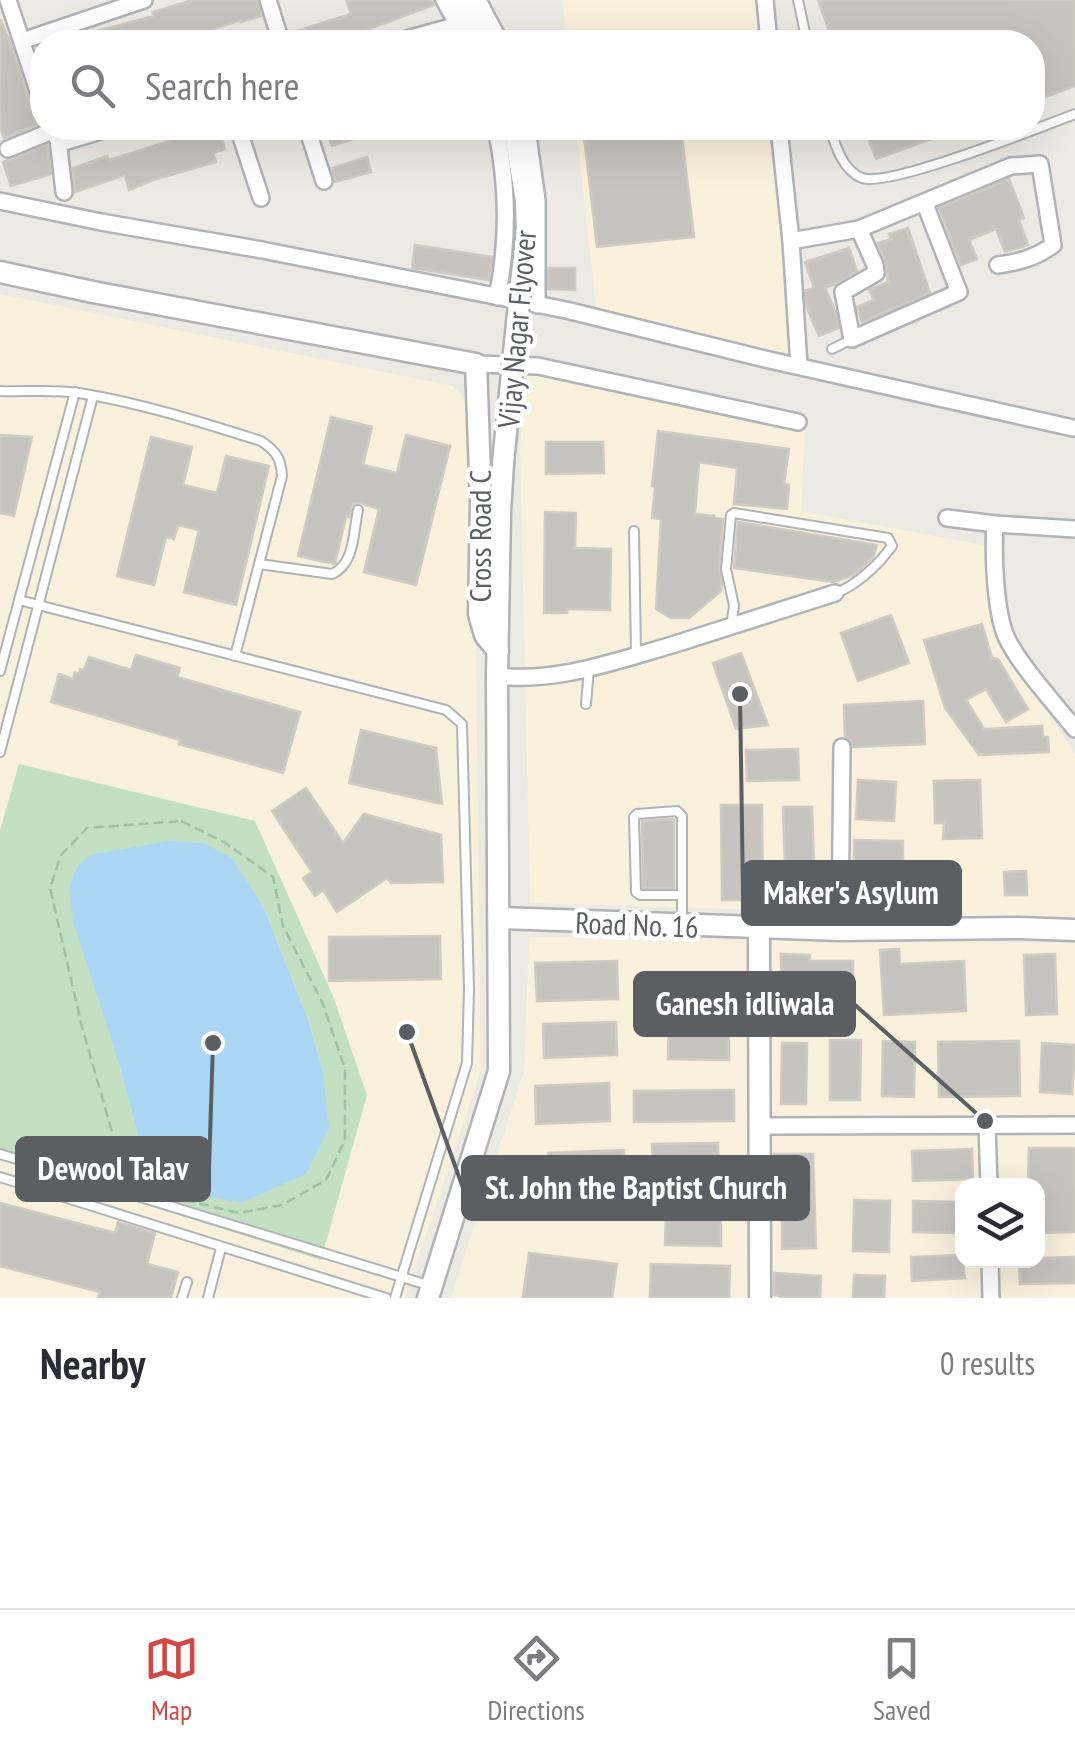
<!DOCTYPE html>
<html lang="en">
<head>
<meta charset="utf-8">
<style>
	:root { --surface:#fff; --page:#f2f2f3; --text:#2b2b33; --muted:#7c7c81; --line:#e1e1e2; --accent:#d34742 }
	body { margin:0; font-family:"PT Sans Narrow",sans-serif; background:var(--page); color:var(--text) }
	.controls { position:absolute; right:30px; bottom:30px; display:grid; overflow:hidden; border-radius:20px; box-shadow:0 10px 40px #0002 }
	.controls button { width:90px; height:90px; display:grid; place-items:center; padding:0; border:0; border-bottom:2px solid var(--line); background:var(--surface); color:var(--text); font:50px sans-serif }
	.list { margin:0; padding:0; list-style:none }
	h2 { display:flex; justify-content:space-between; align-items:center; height:130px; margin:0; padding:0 40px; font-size:42px }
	h2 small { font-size:32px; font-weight:400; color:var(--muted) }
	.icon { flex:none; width:55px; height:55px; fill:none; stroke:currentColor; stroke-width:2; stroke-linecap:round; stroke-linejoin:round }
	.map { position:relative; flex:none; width:1075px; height:1298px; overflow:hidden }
	.search { position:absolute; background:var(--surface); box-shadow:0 10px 40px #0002; left:30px; right:30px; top:30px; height:110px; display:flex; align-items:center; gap:25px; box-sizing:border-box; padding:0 35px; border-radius:40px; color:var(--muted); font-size:38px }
	.sheet { height:310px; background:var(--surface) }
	nav { display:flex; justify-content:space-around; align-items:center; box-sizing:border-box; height:140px; border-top:2px solid var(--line); background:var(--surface); font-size:28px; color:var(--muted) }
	nav a { display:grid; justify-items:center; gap:5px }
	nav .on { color:var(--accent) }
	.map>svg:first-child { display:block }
	.commercial { fill:#f9f1db; fill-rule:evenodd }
	.green { fill:#c3e1c2; fill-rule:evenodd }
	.water { fill:#abd7f4 }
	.building { fill:#c7c4c0; stroke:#d0cbc2; stroke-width:2.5 }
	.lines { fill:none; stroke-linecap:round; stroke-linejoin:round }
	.lane-casing { stroke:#b0b3b7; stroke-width:12 }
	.street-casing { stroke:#b0b3b7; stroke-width:20 }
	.secondary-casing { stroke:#b0b2b6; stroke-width:25 }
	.path { stroke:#9cc1a5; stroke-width:2.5; stroke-dasharray:10 5; stroke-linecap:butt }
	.lane { stroke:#fff; stroke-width:8 }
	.street { stroke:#fff; stroke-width:15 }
	.secondary { stroke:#fff; stroke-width:20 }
	.secondary-bridge-casing { stroke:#b0b2b6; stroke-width:25; stroke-linecap:butt }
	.secondary-bridge { stroke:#fff; stroke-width:20 }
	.labels { text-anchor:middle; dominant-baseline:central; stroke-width:9; stroke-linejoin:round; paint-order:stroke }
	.street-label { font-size:30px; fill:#5b5e62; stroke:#fff }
	.leader { fill:none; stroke:#5b5e62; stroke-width:4 }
	.callout-dot { fill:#5b5e62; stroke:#fff; stroke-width:4 }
	.callout { fill:#5b5e62; stroke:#5b5e62; stroke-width:4 }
	.callout-label { font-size:32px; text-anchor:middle; font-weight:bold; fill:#fff }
</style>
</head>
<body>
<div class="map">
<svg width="1075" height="1298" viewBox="0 0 1075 1298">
	<rect width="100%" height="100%" fill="#eceae3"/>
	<g class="commercial">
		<polygon points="562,0 759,0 764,42 567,42"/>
		<polygon points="576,128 774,128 798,355 597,317"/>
		<polygon points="0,294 453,386 473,408 481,1071 405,1298 0,1298"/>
		<polygon points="527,372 805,430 801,511 984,545 1008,650 1075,754 1075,919 530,903 520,446"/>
		<path d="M529,937L1075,943V1298H451L524,1071ZM962,1186H1038V1260H962Z"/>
	</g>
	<path class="green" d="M19,764L255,821L333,996L367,1095L321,1260L0,1158V830ZM264,908L309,1022L323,1073L140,1143L119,1064Z"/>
	<polygon class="water" points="170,841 204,843 232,858 264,908 309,1022 323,1073 329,1129 306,1174 241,1203 174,1189 157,1171 140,1143 119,1064 73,921 69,888 77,867 89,855"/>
	<g class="building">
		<polygon points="193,0 257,0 261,16 241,22 241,20 173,42 64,42 63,40 154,16 153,12"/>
		<polygon points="346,0 433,0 434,5 358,33 357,31 321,42 300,42 296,31 351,14"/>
		<polygon points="818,0 1075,0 1075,86 1032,102 1032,42 833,42"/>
		<polygon points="0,19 9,40 31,107 37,113 41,123 4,138 0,126"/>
		<polygon points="211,128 219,128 225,149 213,153 216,162 153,180 129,190 125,175 75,192 73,168 107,156 109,160"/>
		<polygon points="325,128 380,128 381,130 332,146"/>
		<polygon points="583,128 681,128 694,237 597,247"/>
		<polygon points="864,128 959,128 959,129 876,159"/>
		<polygon points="47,145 51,174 11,186 3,162"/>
		<polygon points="367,157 371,172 335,182 332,168"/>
		<polygon points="1009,179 1024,218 1019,220 1028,245 1005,252 996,229 969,240 977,259 961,265 939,208"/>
		<polygon points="908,228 930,293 862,322 857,307 874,300 869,290 888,282 886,263 878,243 891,239 889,234"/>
		<polygon points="415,245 492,257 489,280 412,268"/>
		<polygon points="849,248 857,271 835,284 825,288 836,313 839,328 819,336 806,306 805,291 814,288 805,262"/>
		<polygon points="548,268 575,268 575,290 548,289"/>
		<polygon points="331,417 372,427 363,465 397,473 406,435 450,446 416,585 364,572 379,509 360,503 353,504 349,517 346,516 335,564 298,556"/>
		<polygon points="658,431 789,449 784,484 789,485 787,509 734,504 737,468 699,462 695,514 714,516 714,518 723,519 719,568 722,584 721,591 689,618 671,618 656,609 661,519 652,518 655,487 652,486"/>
		<polygon points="0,435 32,437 14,516 0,513"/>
		<polygon points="151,437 192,447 183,485 217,493 226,456 269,466 236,605 184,592 199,530 178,525 174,539 166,537 154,585 117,576"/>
		<polygon points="546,442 603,442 604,473 546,474"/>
		<polygon points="545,512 576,513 575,548 611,549 610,610 567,609 567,613 544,613"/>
		<polygon points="738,522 877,545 873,557 862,568 852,576 833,582 734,568"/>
		<polygon points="891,615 909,663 858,681 841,633"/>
		<polygon points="982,624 992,658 998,659 1028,709 1006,722 986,689 966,700 984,729 1042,726 1043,737 1048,737 1049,752 979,755 945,708 924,640"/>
		<polygon points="741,653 768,725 736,729 713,663"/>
		<polygon points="136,655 180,668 177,677 300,712 283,773 179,744 180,740 51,702 59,674 73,679 75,672 79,674 80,669 84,670 89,657 131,670"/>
		<polygon points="923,701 925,744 853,747 851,741 845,736 844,705"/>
		<polygon points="361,730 436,748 442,804 349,783"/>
		<polygon points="798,749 799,780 747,781 746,750"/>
		<polygon points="858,780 896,782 894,821 856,819"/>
		<polygon points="980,780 982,838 943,839 944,823 935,823 934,781"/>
		<polygon points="306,788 343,843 364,814 441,835 443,882 391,883 387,878 337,912 323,890 315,896 303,878 312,872 272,811"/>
		<polygon points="721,805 762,805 763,900 722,900"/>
		<polygon points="783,807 812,807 814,867 785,868"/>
		<polygon points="674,819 674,888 643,888 642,821"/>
		<polygon points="854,840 903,841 903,905 854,904"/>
		<polygon points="1026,871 1027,895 1005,895 1004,872"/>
		<polygon points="440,936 441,979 329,981 329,937"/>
		<polygon points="899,949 900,964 964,961 966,1011 884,1015 880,950"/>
		<polygon points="781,954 810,955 809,961 853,961 853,1017 781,1018"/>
		<polygon points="1055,954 1057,1014 1026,1015 1024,955"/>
		<polygon points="617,961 618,999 537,1001 535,963"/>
		<polygon points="669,1019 729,1020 729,1060 668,1059"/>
		<polygon points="616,1022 617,1055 544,1058 543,1024"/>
		<polygon points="830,1040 861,1040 860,1100 830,1100"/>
		<polygon points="883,1041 915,1042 914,1097 882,1096"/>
		<polygon points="1019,1041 1020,1096 939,1097 938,1042"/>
		<polygon points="782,1043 807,1043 806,1104 781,1104"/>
		<polygon points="1042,1043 1075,1045 1072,1094 1040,1092"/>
		<polygon points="609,1083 610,1121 536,1124 535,1086"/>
		<polygon points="734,1090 734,1121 634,1122 634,1091"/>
		<polygon points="718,1143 719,1183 653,1184 652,1144"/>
		<polygon points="1029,1148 1075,1148 1075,1232 1038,1233 1038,1183 1028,1183"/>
		<polygon points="972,1149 973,1179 913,1181 912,1151"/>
		<polygon points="624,1150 627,1213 551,1215 548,1153"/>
		<polygon points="774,1154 813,1154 816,1248 782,1249 782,1212 775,1212"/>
		<polygon points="854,1200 890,1201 889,1252 853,1251"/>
		<polygon points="913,1201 959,1202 958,1233 913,1232"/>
		<polygon points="0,1203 115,1233 118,1222 155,1233 147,1264 178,1272 171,1298 98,1298 100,1292 0,1266"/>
		<polygon points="666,1211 721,1211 721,1246 665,1245"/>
		<polygon points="529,1253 617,1264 612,1298 523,1298"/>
		<polygon points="962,1255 965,1278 912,1281 911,1257"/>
		<polygon points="1075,1257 1075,1283 1020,1284 1019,1260 1038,1260 1038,1258"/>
		<polygon points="651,1264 730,1266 729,1298 650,1298"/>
		<polygon points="774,1273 821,1276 820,1298 780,1298 780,1296 774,1295"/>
		<polygon points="854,1275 885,1276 884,1298 853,1298"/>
	</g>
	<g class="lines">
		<defs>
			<g id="lane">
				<polyline points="798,0 807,42"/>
				<path d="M830,128C835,145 843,171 862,178C888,188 1041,127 1075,114"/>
				<polyline points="832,349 852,339"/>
				<path d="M0,391C26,392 53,389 79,393C141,403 201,422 261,441C276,451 281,458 282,476L235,656"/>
				<polyline points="634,531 636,655"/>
				<path d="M259,564L332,574C355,564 353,533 358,510"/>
				<polyline points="19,600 446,710 462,724 469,989 467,1063 395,1298"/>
				<path d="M731,626L734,606L726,569L731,515L734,513L888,538L892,546C879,564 857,585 836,593"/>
				<polyline points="0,671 75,392"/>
				<polyline points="586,704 589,668"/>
				<polyline points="0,752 93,396"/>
				<polyline points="682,895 640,895 636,892 634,817 637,814 677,811 682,816 682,921"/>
				<polyline points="0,1154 431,1286"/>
				<polyline points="0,1177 386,1298"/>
				<polyline points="182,1298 187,1282"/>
				<polyline points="208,1298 221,1248"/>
			</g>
			<g id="street">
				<polyline points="8,0 42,103"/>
				<polyline points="268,0 281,42"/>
				<polyline points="444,0 467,42"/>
				<polyline points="478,0 500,42"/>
				<polyline points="765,0 769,42"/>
				<polyline points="22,41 144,0"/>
				<polyline points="396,42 458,25"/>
				<polyline points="51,128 58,139 64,142 111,128"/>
				<polyline points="238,128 261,198"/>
				<polyline points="307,128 324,181"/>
				<path d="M496,128C508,185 509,240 497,297"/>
				<polyline points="527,128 537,200 537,305"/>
				<path d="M779,128L791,241L859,229L1011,166L1040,164L1053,245C1035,258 1019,262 998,265"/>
				<polyline points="58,139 64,192"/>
				<polyline points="8,149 52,131"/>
				<polyline points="0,201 101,222 262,250 566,310 765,359 1073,428"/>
				<polyline points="859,229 875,265 876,273 843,292 852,339 959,292 925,204"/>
				<polyline points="791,241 799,366"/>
				<polyline points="476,364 538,366 798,422"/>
				<polyline points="947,518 995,524 1075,529"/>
				<path d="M995,524C993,553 995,607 1005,634C1015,660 1056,705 1075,729"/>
				<path d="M497,676C556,683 616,661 672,645C726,628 780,611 835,593"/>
				<polyline points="840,930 842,747"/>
				<polyline points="987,1125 989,1186"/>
				<polyline points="759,1126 1075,1125"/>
				<polyline points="990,1260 991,1298"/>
			</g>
			<g id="secondary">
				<polyline points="460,0 484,42"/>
				<polyline points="514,128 526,201 527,233 521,283"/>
				<polyline points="0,272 93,292 476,364 481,502 479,614 485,635 498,651"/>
				<polyline points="499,918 840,930 1019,928 1075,930"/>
				<polyline points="759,928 760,1298"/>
				<polyline points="428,1298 499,1071 497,676 500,513 503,463"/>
			</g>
		</defs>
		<use href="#lane" class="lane-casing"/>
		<use href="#street" class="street-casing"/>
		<use href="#secondary" class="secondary-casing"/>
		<polygon class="path" points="181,821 224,842 273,877 283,926 323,1004 345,1069 345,1140 326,1180 282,1205 239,1213 143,1190 118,1153 82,1027 50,888 61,855 87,828"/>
		<use href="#lane" class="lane"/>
		<use href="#street" class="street"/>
		<use href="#secondary" class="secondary"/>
		<defs>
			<polyline id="secondary-bridge" points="503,463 521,283"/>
		</defs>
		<use href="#secondary-bridge" class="secondary-bridge-casing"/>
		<use href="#secondary-bridge" class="secondary-bridge"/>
	</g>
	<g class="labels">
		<g class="street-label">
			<text transform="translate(516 329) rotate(-85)">Vijay Nagar Flyover</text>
			<text transform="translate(479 536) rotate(-90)">Cross Road C</text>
			<text transform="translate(637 924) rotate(2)">Road No. 16</text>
		</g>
	</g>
	<path class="leader" d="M740 694L743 893M985 1121L854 1004M213 1043L209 1169M407 1032L463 1188"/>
	<g class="callout-dot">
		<circle cx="740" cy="694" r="10"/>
		<circle cx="985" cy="1121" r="10"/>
		<circle cx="213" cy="1043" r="10"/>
		<circle cx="407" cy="1032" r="10"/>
	</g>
	<g class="callout">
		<rect x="743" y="862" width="217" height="62" rx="10"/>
		<rect x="635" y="973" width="219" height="62" rx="10"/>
		<rect x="17" y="1138" width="192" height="62" rx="10"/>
		<rect x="463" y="1157" width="345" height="62" rx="10"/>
	</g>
	<g class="callout-label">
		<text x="851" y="904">Maker's Asylum</text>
		<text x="745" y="1015">Ganesh idliwala</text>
		<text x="113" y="1180">Dewool Talav</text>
		<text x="636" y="1199">St. John the Baptist Church</text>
	</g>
</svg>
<div class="controls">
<button><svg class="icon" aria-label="layers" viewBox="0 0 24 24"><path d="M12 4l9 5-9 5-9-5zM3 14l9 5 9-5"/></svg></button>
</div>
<div class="search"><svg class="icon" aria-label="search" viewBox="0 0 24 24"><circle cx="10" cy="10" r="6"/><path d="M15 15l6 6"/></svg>Search here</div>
</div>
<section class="sheet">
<h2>Nearby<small>0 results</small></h2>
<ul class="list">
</ul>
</section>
<nav>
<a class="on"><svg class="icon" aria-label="map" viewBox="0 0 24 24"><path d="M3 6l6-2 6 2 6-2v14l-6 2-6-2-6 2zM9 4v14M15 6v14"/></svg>Map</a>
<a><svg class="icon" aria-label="directions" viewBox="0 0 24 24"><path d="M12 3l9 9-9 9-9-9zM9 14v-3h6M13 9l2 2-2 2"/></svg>Directions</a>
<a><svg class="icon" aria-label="saved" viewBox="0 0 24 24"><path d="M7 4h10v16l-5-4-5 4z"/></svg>Saved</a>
</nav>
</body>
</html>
